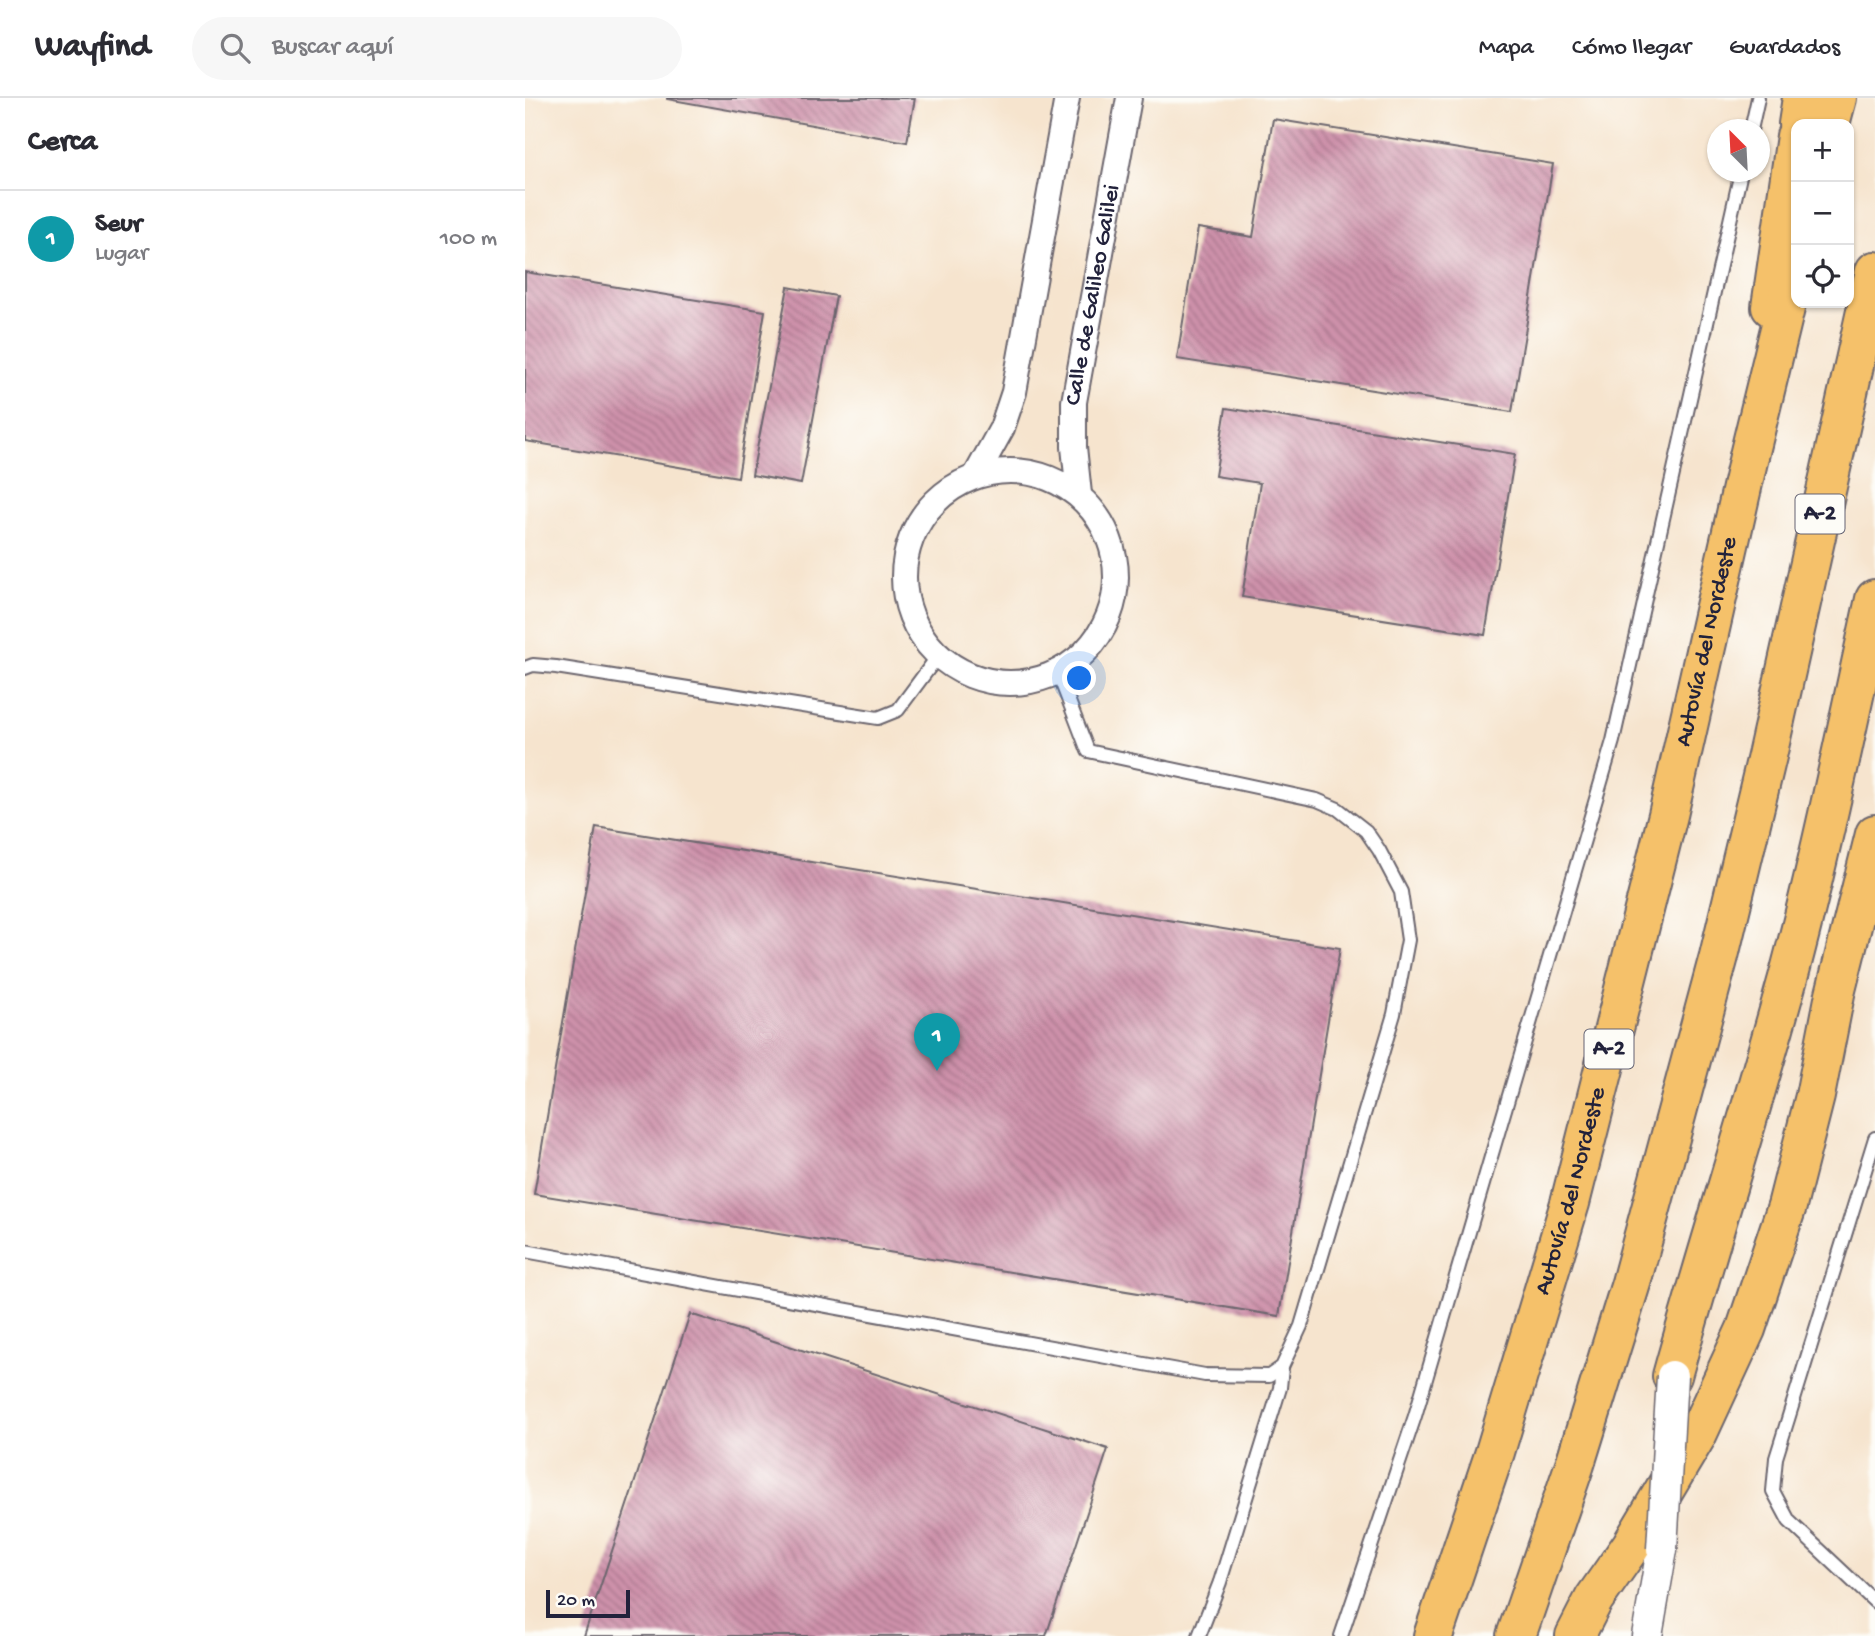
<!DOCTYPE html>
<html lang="es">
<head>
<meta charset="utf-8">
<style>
	:root { --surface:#fff; --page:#f7f7f7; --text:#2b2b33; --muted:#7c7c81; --line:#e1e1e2; --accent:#1f6fb2 }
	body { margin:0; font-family:"Gochi Hand",sans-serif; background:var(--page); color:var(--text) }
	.controls { position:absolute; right:21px; top:21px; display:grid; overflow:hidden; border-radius:14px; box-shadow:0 2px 5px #0004 }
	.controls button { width:63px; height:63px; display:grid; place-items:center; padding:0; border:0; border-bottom:2px solid var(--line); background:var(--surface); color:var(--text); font:35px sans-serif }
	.compass { position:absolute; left:1182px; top:21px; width:63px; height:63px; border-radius:50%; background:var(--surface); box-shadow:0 2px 5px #0004; rotate:336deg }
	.scale { position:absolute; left:21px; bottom:18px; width:84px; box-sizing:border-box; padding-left:7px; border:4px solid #22223b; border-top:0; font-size:19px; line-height:24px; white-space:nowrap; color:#22223b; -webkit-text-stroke:5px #fdfcf7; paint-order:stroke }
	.you { position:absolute; left:555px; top:581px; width:24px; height:24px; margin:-18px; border:5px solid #fff; border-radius:50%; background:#1a73e8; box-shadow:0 0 0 10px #1a73e833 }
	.badge { display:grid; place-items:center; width:46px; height:46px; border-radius:50%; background:var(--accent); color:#fff; font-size:23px; font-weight:700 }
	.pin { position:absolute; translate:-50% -58px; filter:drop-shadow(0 2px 4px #0008) }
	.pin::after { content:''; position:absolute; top:37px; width:24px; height:21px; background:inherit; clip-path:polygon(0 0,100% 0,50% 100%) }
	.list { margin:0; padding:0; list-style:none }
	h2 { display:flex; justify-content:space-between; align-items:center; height:91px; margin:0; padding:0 28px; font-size:30px }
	h2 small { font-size:23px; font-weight:400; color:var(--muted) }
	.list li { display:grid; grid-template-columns:46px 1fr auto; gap:21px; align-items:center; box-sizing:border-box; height:98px; padding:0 28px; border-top:2px solid var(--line) }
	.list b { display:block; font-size:26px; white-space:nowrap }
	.list p { margin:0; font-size:23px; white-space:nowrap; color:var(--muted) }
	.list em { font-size:23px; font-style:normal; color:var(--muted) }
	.icon { flex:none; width:38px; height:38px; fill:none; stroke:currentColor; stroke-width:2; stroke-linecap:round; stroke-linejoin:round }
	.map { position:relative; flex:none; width:1350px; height:1538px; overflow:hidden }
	header { display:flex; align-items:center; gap:42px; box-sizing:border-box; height:98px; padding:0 35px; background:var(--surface); border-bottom:2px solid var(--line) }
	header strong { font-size:33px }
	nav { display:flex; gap:38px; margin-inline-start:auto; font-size:24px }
	.search { width:490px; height:63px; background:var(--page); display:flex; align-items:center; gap:18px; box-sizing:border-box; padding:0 24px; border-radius:38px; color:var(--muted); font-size:26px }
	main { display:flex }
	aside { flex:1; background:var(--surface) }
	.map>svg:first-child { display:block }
	.building { fill:url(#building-back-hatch) }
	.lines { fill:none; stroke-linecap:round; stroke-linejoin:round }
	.service-casing { stroke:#6c666e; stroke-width:16 }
	.minor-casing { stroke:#6c666e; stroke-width:28 }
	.tertiary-casing { stroke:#6c666e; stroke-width:33 }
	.trunk-casing { stroke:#6c666e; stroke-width:42 }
	.motorway-casing { stroke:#6c666e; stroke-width:42 }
	.service { stroke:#fff; stroke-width:12 }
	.minor { stroke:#fff; stroke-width:24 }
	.tertiary { stroke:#fff; stroke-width:30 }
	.trunk { stroke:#f5c16b; stroke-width:38 }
	.motorway { stroke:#f5c16b; stroke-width:38 }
	.tertiary-bridge-casing { stroke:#6c666e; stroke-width:33; stroke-linecap:butt }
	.tertiary-bridge { stroke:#fff; stroke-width:30 }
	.labels { text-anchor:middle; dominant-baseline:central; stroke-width:6; stroke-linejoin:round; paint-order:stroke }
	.shield { fill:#fdfcf7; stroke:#646373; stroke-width:2 }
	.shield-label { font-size:23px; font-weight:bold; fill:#22223b }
	.street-label { font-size:24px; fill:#22223b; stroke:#fdfcf7 }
</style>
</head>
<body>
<header>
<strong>Wayfind</strong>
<div class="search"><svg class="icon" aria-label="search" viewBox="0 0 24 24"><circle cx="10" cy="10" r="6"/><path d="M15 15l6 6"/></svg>Buscar aquí</div>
<nav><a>Mapa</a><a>Cómo llegar</a><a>Guardados</a></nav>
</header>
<main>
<aside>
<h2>Cerca<small></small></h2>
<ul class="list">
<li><span class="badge" style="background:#0f9aa8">1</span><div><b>Seur</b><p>Lugar</p></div><em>100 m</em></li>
</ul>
</aside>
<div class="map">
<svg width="1350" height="1538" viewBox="0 0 1350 1538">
	<defs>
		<pattern id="building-back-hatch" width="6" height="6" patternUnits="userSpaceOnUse" patternTransform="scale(1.75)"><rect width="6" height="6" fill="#ce91aa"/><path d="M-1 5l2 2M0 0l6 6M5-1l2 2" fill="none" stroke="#a7768c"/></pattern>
	</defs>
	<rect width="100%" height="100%" fill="#fdfcf7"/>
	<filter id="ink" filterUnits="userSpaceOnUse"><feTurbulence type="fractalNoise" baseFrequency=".0143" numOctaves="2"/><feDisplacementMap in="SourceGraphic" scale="14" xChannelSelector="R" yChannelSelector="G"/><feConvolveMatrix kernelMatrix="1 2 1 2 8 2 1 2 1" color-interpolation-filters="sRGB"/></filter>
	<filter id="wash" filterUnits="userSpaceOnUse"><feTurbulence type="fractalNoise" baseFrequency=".00686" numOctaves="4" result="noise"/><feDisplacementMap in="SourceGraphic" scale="28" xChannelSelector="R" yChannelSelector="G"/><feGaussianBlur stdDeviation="1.57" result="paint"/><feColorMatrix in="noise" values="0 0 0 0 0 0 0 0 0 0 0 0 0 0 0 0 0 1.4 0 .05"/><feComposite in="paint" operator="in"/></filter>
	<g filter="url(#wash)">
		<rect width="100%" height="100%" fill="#f6e4ce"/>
		<g id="blocks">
			<g class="building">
				<polygon points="142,0 390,0 382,44 142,1"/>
				<polygon points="748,21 1028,66 987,314 652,261 673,130 728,139"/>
				<polygon points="0,174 240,213 213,379 0,343"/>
				<polygon points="263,189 311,198 276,386 227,377"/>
				<polygon points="701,310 990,356 960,537 717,499 735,385 690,378"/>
				<polygon points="71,729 815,850 754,1218 9,1096"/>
				<polygon points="165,1216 583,1351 521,1538 59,1538"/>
			</g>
		</g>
	</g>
	<g filter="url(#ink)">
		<use href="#blocks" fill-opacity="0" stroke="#6c666e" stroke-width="2"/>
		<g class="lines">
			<defs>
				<g id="service">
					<polyline points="1226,32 1233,0"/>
					<polyline points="0,570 8,567 31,569 353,620 373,612 413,558"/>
					<polyline points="1350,1040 1251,1360 1248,1393 1264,1423 1350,1504"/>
					<polyline points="0,1153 680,1277 744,1278 757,1269 776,1228 869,916 883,842 876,794 854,752 841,733 813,711 792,702 563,653 533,575"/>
					<polyline points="674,1538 695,1484 755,1290 757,1269"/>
					<polyline points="816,1538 890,1318 1088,643 1216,74"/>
				</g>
				<g id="minor">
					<circle cx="485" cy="479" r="106"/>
					<polyline points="451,377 477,330 489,294 542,0"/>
					<path id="s1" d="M554,396L549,349V304L604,0"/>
				</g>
				<polyline id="tertiary" points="1122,1538 1137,1451"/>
				<g id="trunk">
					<polyline points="1273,26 1277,0"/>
					<polyline points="1246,209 1271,38"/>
					<path d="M1147,1278C1185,1141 1229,1006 1266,869C1298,748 1323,624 1350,501"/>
					<polyline points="1050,1538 1069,1501 1106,1448 1172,1337 1221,1231 1262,1108 1290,998 1310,896 1350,736"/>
				</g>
				<g id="motorway">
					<polyline points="1305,26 1312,0"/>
					<path id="s2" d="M908,1538L970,1354L1045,1105L1143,717L1225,354L1271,165"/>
					<polyline points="991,1538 1050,1366 1106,1185 1194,858 1242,658 1350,173"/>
				</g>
			</defs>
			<use href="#service" class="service-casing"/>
			<use href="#minor" class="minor-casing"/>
			<use href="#tertiary" class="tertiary-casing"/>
			<use href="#trunk" class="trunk-casing"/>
			<use href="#motorway" class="motorway-casing"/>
			<use href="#service" class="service"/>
			<use href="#minor" class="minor"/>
			<use href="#tertiary" class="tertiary"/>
			<use href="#trunk" class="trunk"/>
			<use href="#motorway" class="motorway"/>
			<defs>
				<polyline id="tertiary-bridge" points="1137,1451 1147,1278"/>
			</defs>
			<use href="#tertiary-bridge" class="tertiary-bridge-casing"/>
			<use href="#tertiary-bridge" class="tertiary-bridge"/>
		</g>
	</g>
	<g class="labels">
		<g class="shield">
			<rect x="1270.5" y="396.5" width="49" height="39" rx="5"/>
			<rect x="1059.5" y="931.5" width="49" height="39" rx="5"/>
		</g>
		<g class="shield-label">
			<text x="1295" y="416">A-2</text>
			<text x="1084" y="951">A-2</text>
		</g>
		<g class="street-label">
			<text stroke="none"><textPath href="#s1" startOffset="201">Calle de Galileo Galilei</textPath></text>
			<text stroke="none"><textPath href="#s2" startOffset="1032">Autovía del Nordeste</textPath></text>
			<text stroke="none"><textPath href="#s2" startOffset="466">Autovía del Nordeste</textPath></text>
		</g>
	</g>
</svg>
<div class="controls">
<button>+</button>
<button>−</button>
<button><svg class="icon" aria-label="locate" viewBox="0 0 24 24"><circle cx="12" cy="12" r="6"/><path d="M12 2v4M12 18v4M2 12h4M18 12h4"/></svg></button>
</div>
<svg class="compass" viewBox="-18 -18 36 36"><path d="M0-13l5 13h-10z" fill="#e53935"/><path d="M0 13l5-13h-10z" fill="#7c7c81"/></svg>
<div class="scale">20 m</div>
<div class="you"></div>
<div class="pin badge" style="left:412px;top:973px;background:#0f9aa8">1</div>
</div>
</main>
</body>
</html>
